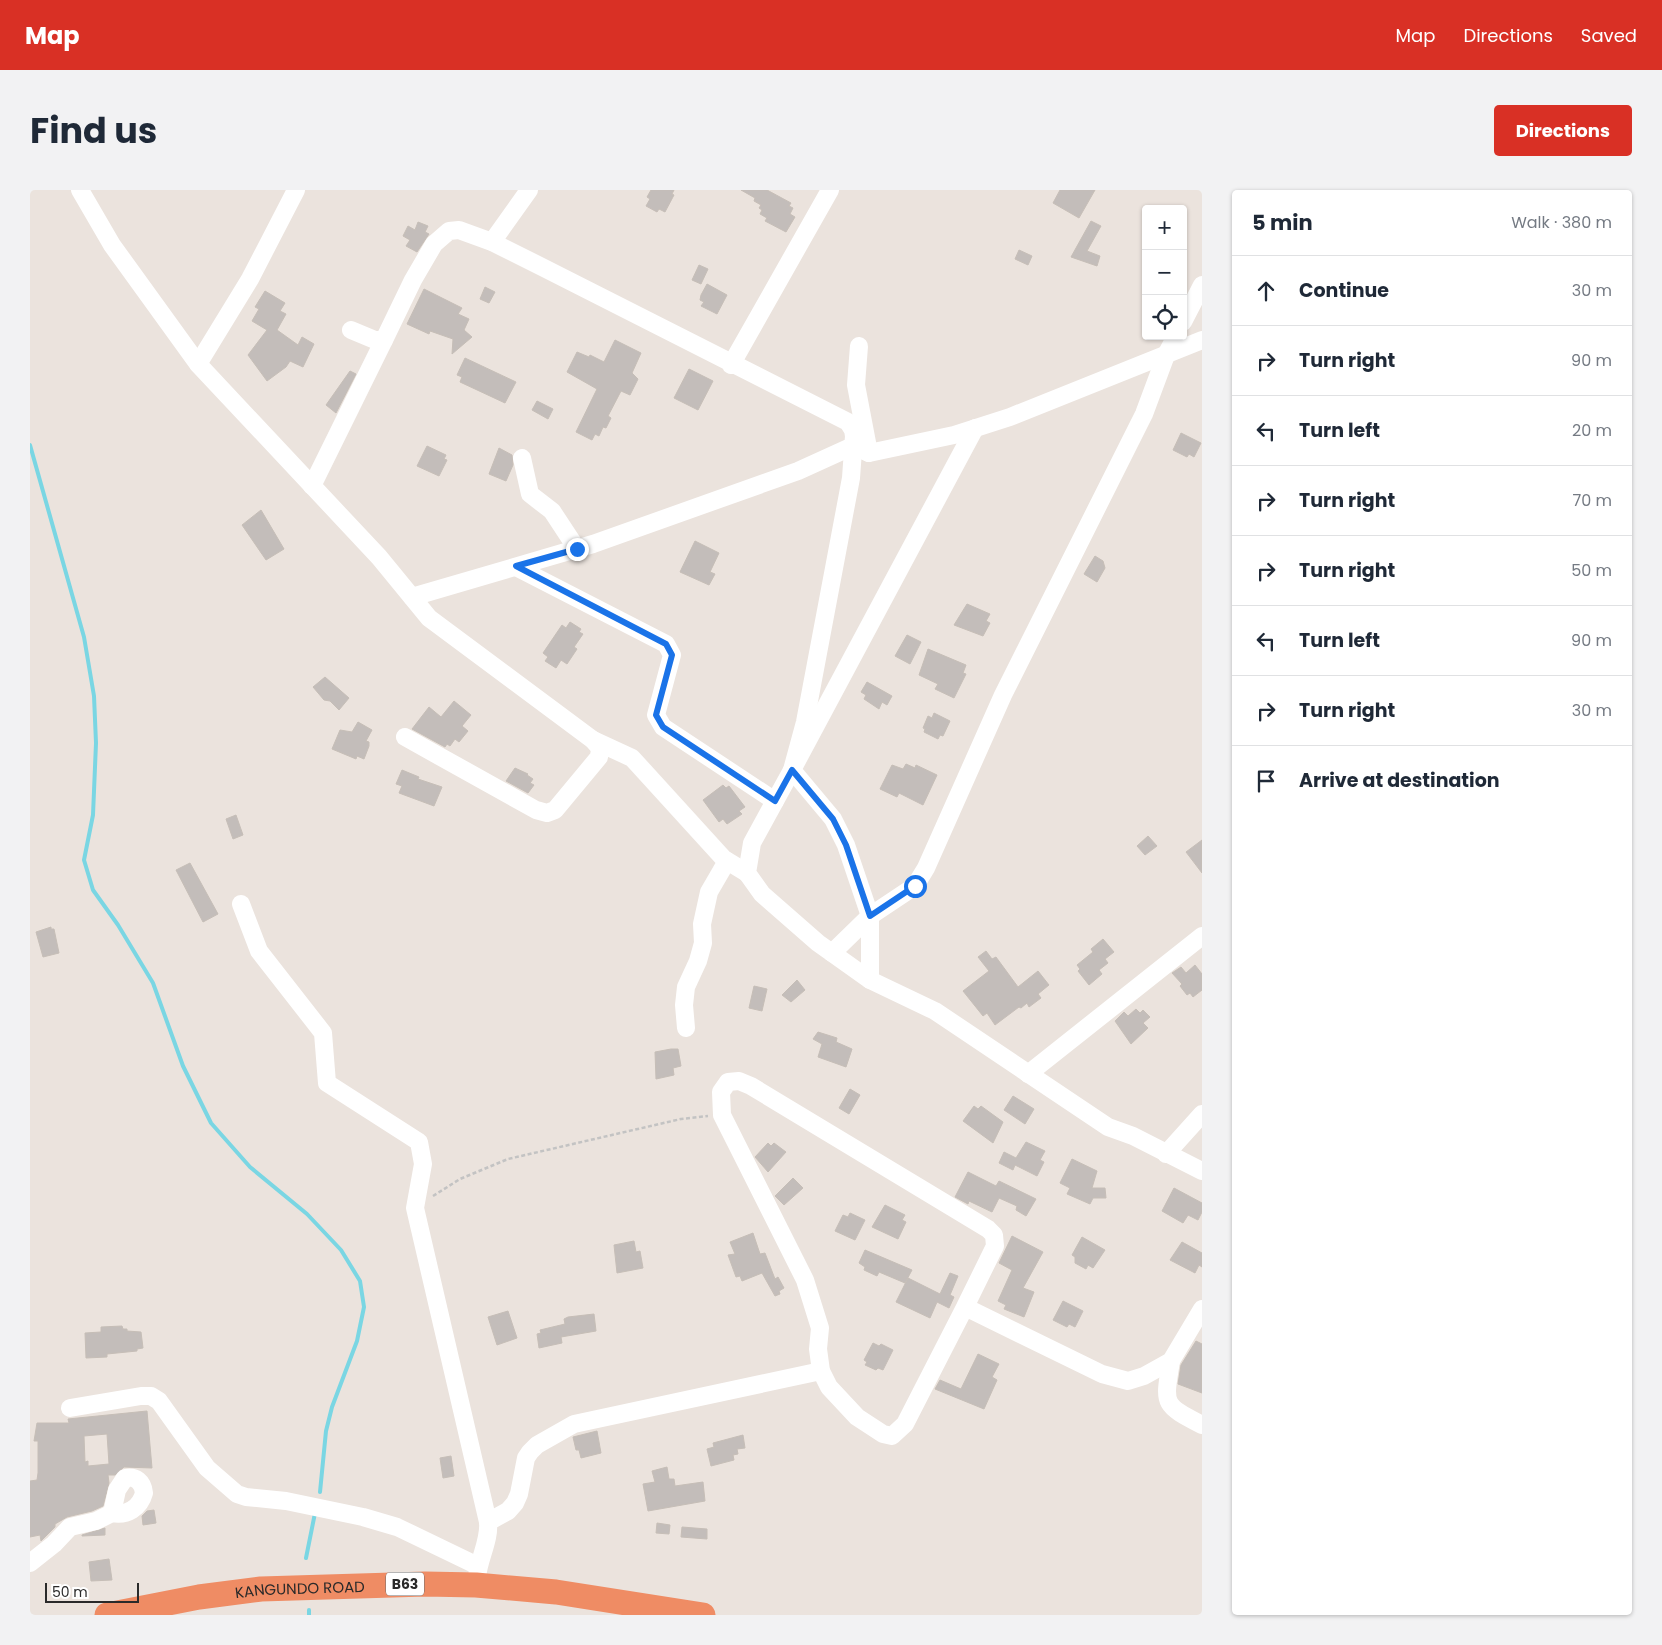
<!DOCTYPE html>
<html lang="en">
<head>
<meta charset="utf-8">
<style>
	:root { --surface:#fff; --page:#f2f2f3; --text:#1f2937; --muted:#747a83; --line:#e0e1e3; --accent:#d93025 }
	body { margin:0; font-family:Poppins,sans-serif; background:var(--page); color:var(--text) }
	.controls { position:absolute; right:15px; top:15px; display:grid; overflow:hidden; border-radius:5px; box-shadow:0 1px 4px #0004 }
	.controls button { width:45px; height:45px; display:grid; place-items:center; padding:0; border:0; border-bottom:1px solid var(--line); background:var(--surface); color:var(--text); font:25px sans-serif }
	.scale { position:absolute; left:15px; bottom:12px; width:94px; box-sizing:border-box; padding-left:5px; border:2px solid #2a2a2a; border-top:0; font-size:14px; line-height:18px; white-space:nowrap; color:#2a2a2a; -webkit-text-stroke:4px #fff; paint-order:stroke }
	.stop { position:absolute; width:15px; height:15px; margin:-11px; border:4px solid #1a73e8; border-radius:50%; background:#fff }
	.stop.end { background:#1a73e8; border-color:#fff; box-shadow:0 1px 5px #0008 }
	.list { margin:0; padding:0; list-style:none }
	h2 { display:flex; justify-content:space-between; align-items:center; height:65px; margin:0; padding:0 20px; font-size:21px }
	h2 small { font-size:16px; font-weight:400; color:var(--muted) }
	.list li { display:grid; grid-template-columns:32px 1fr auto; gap:15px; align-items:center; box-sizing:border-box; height:70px; padding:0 20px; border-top:1px solid var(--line) }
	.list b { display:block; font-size:19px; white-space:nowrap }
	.list em { font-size:16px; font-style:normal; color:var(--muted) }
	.icon { flex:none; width:28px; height:28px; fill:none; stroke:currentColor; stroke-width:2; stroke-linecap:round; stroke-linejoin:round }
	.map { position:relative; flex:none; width:1172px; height:1425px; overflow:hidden; border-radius:5px }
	header { display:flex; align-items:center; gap:30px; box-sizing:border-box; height:70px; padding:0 25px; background:var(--accent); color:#fff }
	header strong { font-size:24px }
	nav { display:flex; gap:28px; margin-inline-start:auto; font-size:18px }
	.intro { display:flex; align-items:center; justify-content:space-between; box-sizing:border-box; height:120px; padding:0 30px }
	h1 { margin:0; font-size:35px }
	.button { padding:12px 22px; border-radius:5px; background:var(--accent); color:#fff; font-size:18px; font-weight:700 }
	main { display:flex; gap:30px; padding:0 30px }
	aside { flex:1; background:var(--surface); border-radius:5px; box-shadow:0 1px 4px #0004 }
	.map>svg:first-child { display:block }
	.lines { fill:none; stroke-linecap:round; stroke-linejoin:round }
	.stream { stroke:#7ad6e3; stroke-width:4 }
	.building { fill:#c3bdba; stroke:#c6beb7; fill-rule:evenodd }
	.path { stroke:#c3c3c3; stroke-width:2.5; stroke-dasharray:4 2.5; stroke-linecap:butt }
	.minor { stroke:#fff; stroke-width:18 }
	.highway { stroke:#ef8c64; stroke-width:25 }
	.route { stroke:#1a73e8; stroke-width:6 }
	.labels { text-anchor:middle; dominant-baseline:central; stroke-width:4; stroke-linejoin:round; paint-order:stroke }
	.shield { fill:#fff; stroke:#6a6a6a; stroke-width:1 }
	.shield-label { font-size:14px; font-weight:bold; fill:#2a2a2a }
	.street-label { font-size:15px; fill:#2a2a2a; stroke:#fff }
</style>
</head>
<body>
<header>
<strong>Map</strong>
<nav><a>Map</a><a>Directions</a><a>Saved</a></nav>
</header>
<div class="intro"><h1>Find us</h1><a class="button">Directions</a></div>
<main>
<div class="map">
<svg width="1172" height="1425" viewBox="0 0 1172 1425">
	<rect width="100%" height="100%" fill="#ebe3dd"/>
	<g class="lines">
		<g class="stream">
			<polyline points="0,255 54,447 64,506 66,553 63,625 54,670 63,700 88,735 123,793 153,876 181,933 220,977 277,1024 311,1060 330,1091 334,1117 327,1151 302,1217 296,1241 290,1302"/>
			<polyline points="276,1368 285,1323"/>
			<polyline points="279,1425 279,1420"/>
		</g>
	</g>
	<g class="building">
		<polygon points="621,0 644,0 642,4 644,5 635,22 629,19 627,22 616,16 620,9 617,7"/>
		<polygon points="711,0 737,0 761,13 759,16 763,18 760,24 765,27 756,42 735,31 737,28 730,24 732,20 729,18 731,15 724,11 725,8"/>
		<polygon points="1030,0 1065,0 1049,28 1023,13"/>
		<polygon points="1061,31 1071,36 1057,61 1070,66 1067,76 1041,67"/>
		<polygon points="388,32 398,36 395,42 399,44 387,62 376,56 380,50 373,46 378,36 385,40"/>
		<polygon points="989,60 1002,66 998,75 985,69"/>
		<polygon points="669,75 678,79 671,94 662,90"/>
		<polygon points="677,94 697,105 687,124 671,116 674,112 670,110 671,105"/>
		<polygon points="455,97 465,102 459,113 450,109"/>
		<polygon points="394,99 432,118 428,124 439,129 434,140 442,147 422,164 423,149 400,141 399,144 377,134"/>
		<polygon points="235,101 255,113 250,121 256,124 247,140 268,155 272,147 284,154 273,177 260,171 256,177 237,191 218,165 237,140 222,131 229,119 225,117"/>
		<polygon points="585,150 611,163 602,183 608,189 600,205 591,201 578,226 581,228 576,238 573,237 569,246 565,244 562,250 546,242 567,199 537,182 547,162 559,167 560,165 574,172"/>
		<polygon points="435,168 486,192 475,213 430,192 432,187 427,185"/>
		<polygon points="659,179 683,191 668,220 644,208"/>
		<polygon points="320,181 326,184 306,223 296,215"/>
		<polygon points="507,211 523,219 518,229 502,220"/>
		<polygon points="1151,243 1171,253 1164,267 1159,264 1157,267 1143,260"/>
		<polygon points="397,256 416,265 414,269 417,270 409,286 387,276"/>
		<polygon points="469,258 482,265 483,275 476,291 459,284"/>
		<polygon points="231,320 254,359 236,370 212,335"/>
		<polygon points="665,351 689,363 680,382 685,384 679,395 650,382"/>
		<polygon points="1065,366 1073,371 1075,378 1067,392 1054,384"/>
		<polygon points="937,414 960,424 956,431 960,433 953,446 924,435"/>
		<polygon points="540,432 551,439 549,442 553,444 544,457 547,459 537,474 531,470 526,478 515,471 518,467 513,463 532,435 536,438"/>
		<polygon points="877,445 891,452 880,474 865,466"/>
		<polygon points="898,459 936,475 933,483 936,484 924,508 905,499 908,494 889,485"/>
		<polygon points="295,487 319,508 309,520 300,511 294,510 283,497"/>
		<polygon points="837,492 862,506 857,515 852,512 849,519 834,509 836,505 831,502"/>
		<polygon points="424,511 441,525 432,536 438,541 429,552 425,549 420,556 417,554 415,557 382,539 399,517 411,527"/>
		<polygon points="904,523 920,531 913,546 910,545 908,549 894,542 895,539 893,538 898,526 902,528"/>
		<polygon points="328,532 342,540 336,551 339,552 339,556 334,569 327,566 326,569 302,559 310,540 322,542"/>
		<polygon points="876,574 885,578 886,575 907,585 893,615 869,603 867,607 850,599 862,575 873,579"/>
		<polygon points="485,578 498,584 497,585 503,589 500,593 504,595 498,603 476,591"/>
		<polygon points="372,580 389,587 388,589 412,597 404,616 369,603 372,596 366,594"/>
		<polygon points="693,595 696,598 699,596 715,617 709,621 712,624 697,634 693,629 689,632 673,610"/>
		<polygon points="206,625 213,645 203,649 196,629"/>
		<polygon points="1118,646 1127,656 1115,665 1107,656"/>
		<polygon points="1172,650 1172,683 1156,662"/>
		<polygon points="160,673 188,724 173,732 146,680"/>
		<polygon points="21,737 21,739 24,739 29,763 13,767 6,742"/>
		<polygon points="1073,749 1084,762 1075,769 1078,773 1069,780 1072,784 1059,795 1048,781 1050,779 1047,775 1063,762 1061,759"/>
		<polygon points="956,761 962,769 966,767 988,797 1008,781 1019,795 1008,804 1011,808 999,817 997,813 991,818 989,817 965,835 957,823 953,826 933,801 959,781 948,767"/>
		<polygon points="1165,775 1172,784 1172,800 1163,807 1160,803 1157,805 1150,796 1152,794 1142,783 1151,777 1156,783"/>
		<polygon points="767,790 775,800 761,812 752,805"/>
		<polygon points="724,796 737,799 732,821 719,818"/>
		<polygon points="1106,819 1110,823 1113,820 1120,827 1113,833 1118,838 1101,854 1085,831 1094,822 1098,826"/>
		<polygon points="788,842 807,848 806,852 822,859 816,877 788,867 792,854 783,849"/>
		<polygon points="641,859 648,859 651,876 643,878 644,885 626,889 625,862"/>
		<polygon points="820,899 830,905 819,924 809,918"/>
		<polygon points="983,906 1004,919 995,934 974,920"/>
		<polygon points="944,916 948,919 951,916 973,932 963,953 933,931"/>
		<polygon points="996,952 1015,961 1010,970 1014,972 1007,986 985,975 983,980 969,973 974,962 986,968"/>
		<polygon points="738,953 741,956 744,953 756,962 738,982 725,967"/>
		<polygon points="1042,969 1067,981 1062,998 1075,998 1076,1008 1063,1008 1060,1014 1037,1004 1040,998 1030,993"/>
		<polygon points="938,982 966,996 969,991 1006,1009 996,1026 986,1020 987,1016 969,1008 962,1022 939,1011 938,1014 925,1007"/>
		<polygon points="763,988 773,998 754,1015 745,1006"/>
		<polygon points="1144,998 1172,1013 1172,1022 1168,1030 1158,1025 1153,1033 1132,1021"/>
		<polygon points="855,1015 875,1025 872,1030 876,1032 868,1049 842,1037"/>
		<polygon points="820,1023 835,1030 825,1050 805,1041 813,1025 818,1027"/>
		<polygon points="723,1043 730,1064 735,1063 745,1089 748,1087 754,1098 749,1101 750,1104 745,1106 732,1083 712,1091 710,1086 706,1087 698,1065 705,1064 700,1052"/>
		<polygon points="982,1046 1013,1062 993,1098 1004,1102 994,1127 974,1119 976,1115 968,1111 982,1080 969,1073"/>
		<polygon points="1052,1047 1075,1060 1063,1078 1058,1075 1056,1079 1045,1073 1045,1067 1042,1065"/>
		<polygon points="604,1051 606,1062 610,1061 613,1078 587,1083 584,1055"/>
		<polygon points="1152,1052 1172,1063 1172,1077 1169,1075 1165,1083 1140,1070"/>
		<polygon points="835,1060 882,1080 875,1093 849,1082 847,1086 834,1080 835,1077 829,1073"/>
		<polygon points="920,1083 928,1086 920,1105 924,1107 919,1118 907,1112 900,1128 866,1112 878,1088 910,1104"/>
		<polygon points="1033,1111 1053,1121 1045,1137 1039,1134 1037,1137 1023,1130"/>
		<polygon points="478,1121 487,1148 467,1155 458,1127"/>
		<polygon points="564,1124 566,1141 531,1147 532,1153 509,1158 507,1144 511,1143 510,1140 535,1134 534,1129 538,1127"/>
		<polygon points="92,1136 93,1139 97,1139 97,1141 111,1142 113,1158 107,1159 107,1161 77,1164 77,1167 56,1168 55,1143 71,1142 71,1137"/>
		<polygon points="1166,1151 1172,1154 1172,1203 1148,1194 1151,1175"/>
		<polygon points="843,1153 849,1156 851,1154 863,1160 853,1180 848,1178 846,1180 835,1175 837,1172 834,1170"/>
		<polygon points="948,1164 969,1174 962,1187 967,1190 954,1219 905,1199 910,1190 931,1199"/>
		<path d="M117,1221L122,1278L94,1277L85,1285H78L79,1293L73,1316L62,1321L37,1327L25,1334V1337L11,1351L10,1345L0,1347V1291L7,1290L8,1283V1251H4L7,1233H39L38,1229ZM77,1244L79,1274L58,1276V1271L55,1272L54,1246Z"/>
		<polygon points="567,1241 571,1263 551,1268 549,1260 546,1260 543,1247"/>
		<polygon points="713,1245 715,1258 707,1259 708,1264 703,1265 704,1270 681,1276 677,1259 684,1257 683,1253"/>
		<polygon points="421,1266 424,1286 413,1288 410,1268"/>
		<polygon points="637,1277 639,1289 644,1289 645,1296 673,1292 675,1311 618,1321 613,1294 625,1292 622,1281"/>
		<polygon points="124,1320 126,1333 113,1335 112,1326 117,1321"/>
		<polygon points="627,1333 640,1335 639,1344 626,1343"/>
		<polygon points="652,1337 677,1339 677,1349 651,1347"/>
		<polygon points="75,1338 75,1345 52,1346 52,1345"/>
		<polygon points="79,1369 82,1390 61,1391 59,1372"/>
	</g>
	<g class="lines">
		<polyline class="path" points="403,1006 430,989 478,969 651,929 678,926"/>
		<g class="minor">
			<polyline points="50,0 82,55 168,174 349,367 399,428 563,550 570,558 569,567 525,620 517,623 506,620 375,547"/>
			<polyline points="462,52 499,0"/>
			<polyline points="1153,132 1172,95"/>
			<polyline points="321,140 345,150 354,150 383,90 404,54 419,41 429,40 462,52 514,78 818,232 823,240 824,246 821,288 775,532 762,580 722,653 717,683 732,704 788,753 840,790 905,821 1078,937 1103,946 1172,981"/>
			<polyline points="829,156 826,195 839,263"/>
			<polyline points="168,174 220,89 266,0"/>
			<polyline points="701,175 800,0"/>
			<polyline points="492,268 500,304 522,321 547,359"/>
			<polyline points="282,296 354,150"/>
			<polyline points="486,377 636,454 642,465 626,525 633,537 745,611"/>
			<polyline points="382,407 563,354 768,281 823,256 839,263 924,245 980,227 1172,150"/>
			<polyline points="563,550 602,568 694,669 717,683"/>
			<polyline points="211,714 229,761 293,843 297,893 389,952 393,974 385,1018 458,1332"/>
			<polyline points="802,763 840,726 885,696 896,678 973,505 1114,224 1136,165 1146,146"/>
			<polyline points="840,790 840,726 816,655 803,629 762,580 945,238"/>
			<polyline points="656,838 654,815 656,797 668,771 673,753 672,734 679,702 697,671"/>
			<polyline points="998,884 1172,746"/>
			<polyline points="1136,964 1172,924"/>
			<polyline points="935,1117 875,1234 862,1246 853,1244 827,1227 799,1197 791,1181 788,1159 790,1138 775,1090 692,925 691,902 698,892 709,891 721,896 958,1039 964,1045 965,1056 935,1117 1072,1184 1098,1191 1114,1186 1141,1171 1172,1119"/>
			<path d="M1141,1171C1134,1215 1132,1214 1172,1235"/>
			<polyline points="40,1218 111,1206 121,1206 129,1211 177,1278 207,1304 216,1307 256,1311 333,1327 367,1337 448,1376"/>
			<path d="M0,1373L24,1354L40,1337L66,1331L82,1323L87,1300L95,1288C106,1286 113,1292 114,1303C110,1318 97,1326 82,1323"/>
			<path d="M447,1387C449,1368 460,1350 458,1332L478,1321L485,1313L489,1304L496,1268L500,1262L507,1255L544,1234L791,1181"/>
		</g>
		<path class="highway" id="s1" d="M77,1425L169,1407L231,1399L395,1394L446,1395L526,1402L673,1425"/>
	</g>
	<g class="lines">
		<polyline class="route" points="547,359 486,376 636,454 642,465 626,525 633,537 745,611 762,580 803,629 816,655 840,726 885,696"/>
	</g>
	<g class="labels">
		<rect class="shield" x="356" y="1382.5" width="38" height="23" rx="4"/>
		<g class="shield-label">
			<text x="375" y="1394">B63</text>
		</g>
		<g class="street-label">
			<text stroke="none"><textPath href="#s1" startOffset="195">KANGUNDO ROAD</textPath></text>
		</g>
	</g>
</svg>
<div class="controls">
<button>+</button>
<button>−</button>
<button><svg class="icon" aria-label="locate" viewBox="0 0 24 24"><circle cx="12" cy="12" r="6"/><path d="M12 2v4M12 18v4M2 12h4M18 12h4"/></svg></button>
</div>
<div class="scale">50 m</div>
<div class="stop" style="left:885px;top:696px"></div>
<div class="stop end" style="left:547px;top:359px"></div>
</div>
<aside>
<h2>5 min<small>Walk · 380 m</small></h2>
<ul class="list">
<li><svg class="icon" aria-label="ahead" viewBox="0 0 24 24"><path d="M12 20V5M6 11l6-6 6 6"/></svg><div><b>Continue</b></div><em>30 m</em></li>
<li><svg class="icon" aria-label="right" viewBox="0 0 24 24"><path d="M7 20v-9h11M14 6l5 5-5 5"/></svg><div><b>Turn right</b></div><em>90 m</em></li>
<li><svg class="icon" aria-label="left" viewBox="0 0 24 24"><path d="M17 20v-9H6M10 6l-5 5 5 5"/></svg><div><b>Turn left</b></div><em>20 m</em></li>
<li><svg class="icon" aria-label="right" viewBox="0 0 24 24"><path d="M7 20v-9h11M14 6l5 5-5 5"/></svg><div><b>Turn right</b></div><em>70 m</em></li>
<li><svg class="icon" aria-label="right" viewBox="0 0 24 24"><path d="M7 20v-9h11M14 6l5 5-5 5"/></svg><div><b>Turn right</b></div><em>50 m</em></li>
<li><svg class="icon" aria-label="left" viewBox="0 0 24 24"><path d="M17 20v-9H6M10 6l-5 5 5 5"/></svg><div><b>Turn left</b></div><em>90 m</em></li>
<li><svg class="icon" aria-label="right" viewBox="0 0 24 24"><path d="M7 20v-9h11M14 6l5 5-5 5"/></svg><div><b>Turn right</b></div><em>30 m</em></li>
<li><svg class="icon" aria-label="arrive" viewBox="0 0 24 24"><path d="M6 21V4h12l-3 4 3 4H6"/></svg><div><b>Arrive at destination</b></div></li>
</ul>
</aside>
</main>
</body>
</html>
